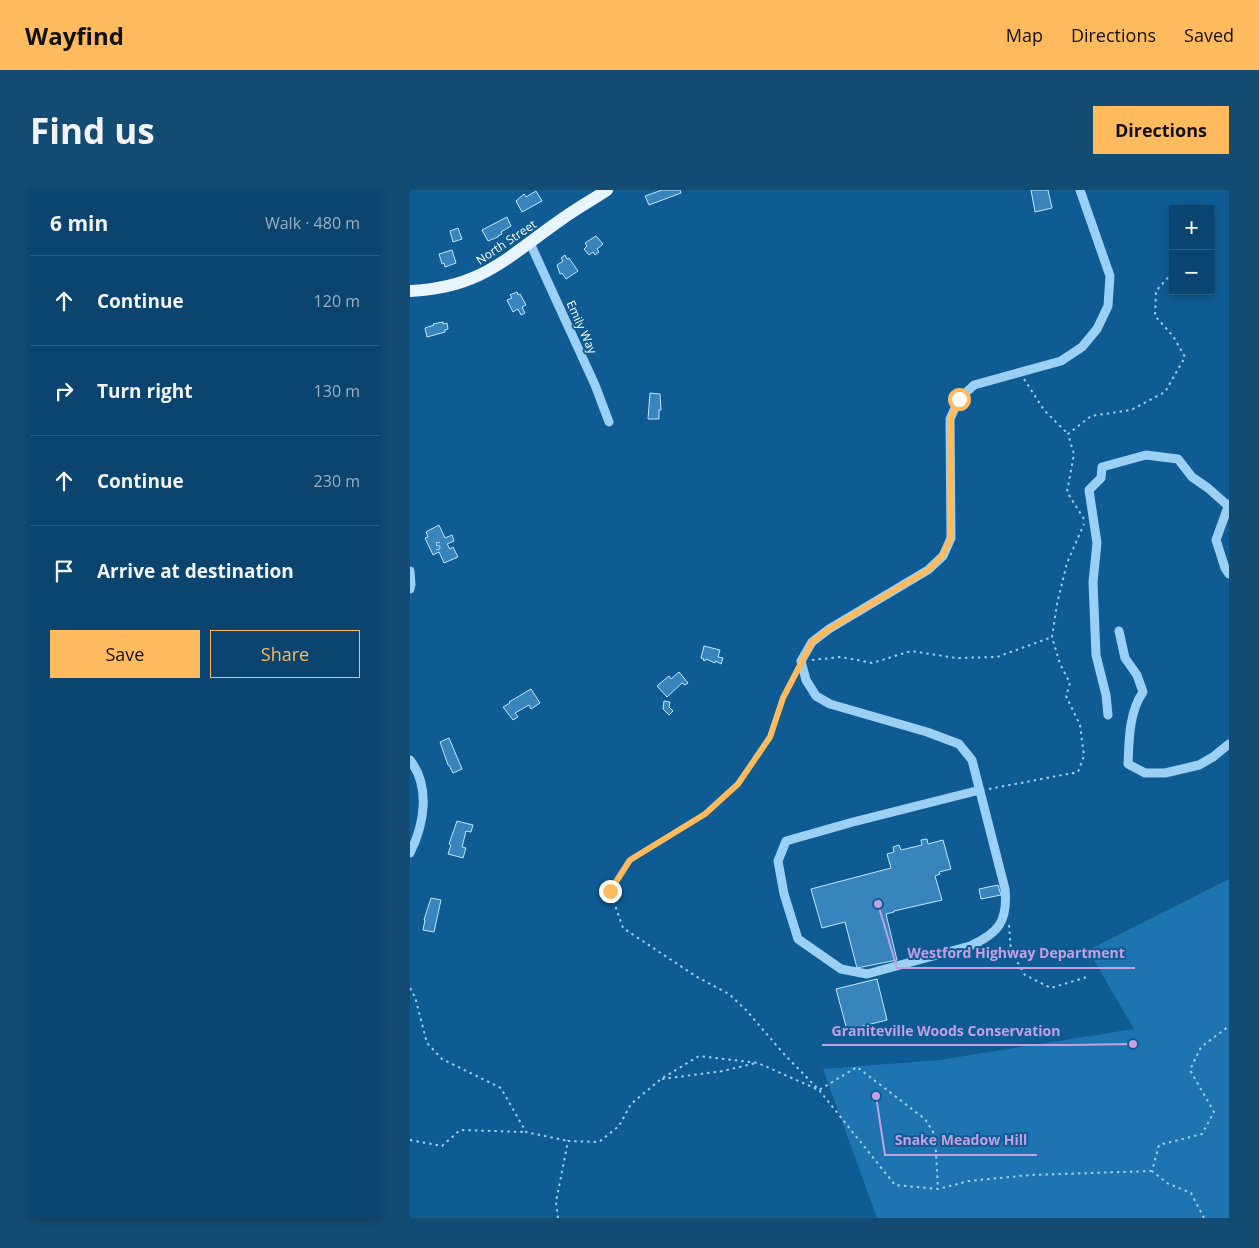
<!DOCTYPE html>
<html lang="en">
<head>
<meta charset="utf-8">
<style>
	:root { --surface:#0b446e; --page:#144b73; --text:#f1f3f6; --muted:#9ab0c2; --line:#2b5c81; --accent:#ffba5e }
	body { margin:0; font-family:"Open Sans",sans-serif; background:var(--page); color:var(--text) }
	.controls { position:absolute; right:15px; top:15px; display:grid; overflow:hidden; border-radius:0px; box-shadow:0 2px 8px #0003 }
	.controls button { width:45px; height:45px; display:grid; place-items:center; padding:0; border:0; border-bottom:1px solid var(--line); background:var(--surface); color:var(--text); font:25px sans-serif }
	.stop { position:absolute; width:15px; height:15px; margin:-11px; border:4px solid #ffba5e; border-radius:50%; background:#fff }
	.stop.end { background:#ffba5e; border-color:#fff; box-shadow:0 1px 5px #0008 }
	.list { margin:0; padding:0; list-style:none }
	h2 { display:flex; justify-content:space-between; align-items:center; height:65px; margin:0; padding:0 20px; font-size:21px }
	h2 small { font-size:16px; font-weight:400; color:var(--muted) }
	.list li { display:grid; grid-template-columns:32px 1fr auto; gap:15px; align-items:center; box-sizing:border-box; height:90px; padding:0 20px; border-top:1px solid var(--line) }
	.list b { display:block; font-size:19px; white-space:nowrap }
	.list em { font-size:16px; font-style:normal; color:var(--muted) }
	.actions { display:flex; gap:10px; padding:15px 20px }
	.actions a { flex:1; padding:11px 0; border:1px solid var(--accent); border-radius:0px; text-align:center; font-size:18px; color:var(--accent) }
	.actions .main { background:var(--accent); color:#111 }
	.icon { flex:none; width:28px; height:28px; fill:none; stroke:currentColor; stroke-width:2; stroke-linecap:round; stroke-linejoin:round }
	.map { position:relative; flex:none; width:819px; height:1028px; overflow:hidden; border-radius:0px }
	header { display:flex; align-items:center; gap:30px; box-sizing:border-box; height:70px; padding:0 25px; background:var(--accent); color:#111 }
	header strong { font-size:24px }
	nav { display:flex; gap:28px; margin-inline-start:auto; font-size:18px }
	.intro { display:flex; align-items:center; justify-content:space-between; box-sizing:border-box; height:120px; padding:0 30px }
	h1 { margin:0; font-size:35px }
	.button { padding:12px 22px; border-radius:0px; background:var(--accent); color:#111; font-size:18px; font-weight:700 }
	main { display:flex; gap:30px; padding:0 30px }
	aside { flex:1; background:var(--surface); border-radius:0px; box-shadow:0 2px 8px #0003 }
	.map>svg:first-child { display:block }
	.green { fill:#1d74b1 }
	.building { fill:#3785bc; stroke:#c3e6fe }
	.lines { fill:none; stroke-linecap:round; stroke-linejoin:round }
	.path { stroke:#9bcff4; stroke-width:2; stroke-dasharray:2.5 4; stroke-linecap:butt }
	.minor { stroke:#9bcff4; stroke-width:9 }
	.major { stroke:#e8f4ff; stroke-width:12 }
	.route { stroke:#ffba5e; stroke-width:6 }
	.labels { text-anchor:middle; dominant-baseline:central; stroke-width:4; stroke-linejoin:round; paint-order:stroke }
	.number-label { font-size:10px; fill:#cde0ee }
	.street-label { font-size:12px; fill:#fff; stroke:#0f5b93 }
	.leader { fill:none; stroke:#c4a0e2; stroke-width:2 }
	.callout-dot { fill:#c4a0e2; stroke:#0f5b93; stroke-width:2 }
	.callout-label { font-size:14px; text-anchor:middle; font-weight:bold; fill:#c4a0e2; stroke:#0f5b93; stroke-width:4; stroke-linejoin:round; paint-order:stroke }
</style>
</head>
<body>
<header>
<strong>Wayfind</strong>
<nav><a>Map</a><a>Directions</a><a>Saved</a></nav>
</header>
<div class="intro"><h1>Find us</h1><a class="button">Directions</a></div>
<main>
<aside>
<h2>6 min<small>Walk · 480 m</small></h2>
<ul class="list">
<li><svg class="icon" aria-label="ahead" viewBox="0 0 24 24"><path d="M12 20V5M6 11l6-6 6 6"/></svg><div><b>Continue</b></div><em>120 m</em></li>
<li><svg class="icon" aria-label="right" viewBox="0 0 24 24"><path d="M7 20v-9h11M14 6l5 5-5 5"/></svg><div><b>Turn right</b></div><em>130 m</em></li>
<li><svg class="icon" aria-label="ahead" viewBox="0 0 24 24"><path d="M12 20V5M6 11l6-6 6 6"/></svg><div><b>Continue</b></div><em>230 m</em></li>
<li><svg class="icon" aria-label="arrive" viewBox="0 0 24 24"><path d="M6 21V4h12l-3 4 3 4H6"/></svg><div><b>Arrive at destination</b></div></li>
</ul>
<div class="actions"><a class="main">Save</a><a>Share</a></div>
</aside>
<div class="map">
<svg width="819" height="1028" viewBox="0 0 819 1028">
	<rect width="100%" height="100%" fill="#0f5b93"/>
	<polygon class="green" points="819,689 819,1028 467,1028 413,879 529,870 724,839 678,760"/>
	<g class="building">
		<polygon points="252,0 270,0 271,3 239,15 235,6"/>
		<polygon points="621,0 638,0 642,18 625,22"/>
		<polygon points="126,1 132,11 112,22 106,11 114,4 116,7"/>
		<polygon points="97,27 101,36 91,42 92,44 88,46 88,47 78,51 72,40"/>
		<polygon points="48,38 52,49 43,52 40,41"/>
		<polygon points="186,46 193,54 187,59 189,62 185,65 183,62 179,65 174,59 177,56 175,53"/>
		<polygon points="42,60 46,73 35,77 34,73 32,74 29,64"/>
		<polygon points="155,65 157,69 159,68 168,81 156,89 152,83 150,84 147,75 153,71 151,68"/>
		<polygon points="107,102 108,105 110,104 116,115 112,117 115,123 111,125 108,119 103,122 97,110 102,108 100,105"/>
		<polygon points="33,132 33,134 37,133 38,139 35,140 35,142 17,147 15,138 24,135 23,134"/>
		<polygon points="240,203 250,204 251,220 249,220 249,229 238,229"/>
		<polygon points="29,335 35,348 42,345 44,351 37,354 40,359 43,357 48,367 34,373 29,362 23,365 15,348 18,347 16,342"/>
		<polygon points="294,456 310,460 308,467 313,468 311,474 306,471 305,473 296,469 295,471 293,470 294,469 291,468"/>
		<polygon points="269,482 278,493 275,495 272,493 257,507 247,496 259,486 261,489"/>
		<polygon points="121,499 130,513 121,519 119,515 105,523 108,527 103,530 93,517 100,513 99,512"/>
		<polygon points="254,511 260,512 259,517 263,521 259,525 253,519"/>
		<polygon points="39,548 52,579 43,583 39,575 38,575 30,552"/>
		<polygon points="47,631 63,635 61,642 56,641 52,657 56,658 53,668 38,664 41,655 39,654"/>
		<polygon points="517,649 518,654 533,650 541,679 529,682 530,684 525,686 532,710 484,721 484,722 476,724 487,770 447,778 435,732 412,738 401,699 481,678 477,664 484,662 483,657 489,655 491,660 512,655 511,650"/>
		<polygon points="588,695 591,705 571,709 569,699"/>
		<polygon points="21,708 31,710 24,742 13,740 15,730 14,730"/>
		<polygon points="467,789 477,830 437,840 426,799"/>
	</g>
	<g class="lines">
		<g class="path">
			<polyline points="614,189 634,220 658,244"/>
			<polyline points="674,329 657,302 664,264 658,244 681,226 721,220 755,202 775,167 763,146 745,126 746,101 763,82"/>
			<polyline points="402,470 431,467 462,473 501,461 546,468 587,467 642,447"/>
			<polyline points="385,483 373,508 360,547 328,594 295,623 220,670 200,701 213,738 287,787 319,804 336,820 374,864 409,900 485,995 528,999 559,991 620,985 742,981"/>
			<polyline points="579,599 668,582 674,566 670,535 656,506 660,493 650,474 642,447 647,414 657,373 674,334"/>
			<polyline points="599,735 601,761 615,785 641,798 677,787"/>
			<polyline points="0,798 5,807 17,853 32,869 91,898 116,942 158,951"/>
			<polyline points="252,889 313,881 346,873"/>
			<polyline points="0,950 32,956 50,940 116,942"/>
			<polyline points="148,1028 146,1012 158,951 189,952 209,936 221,914 251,889 289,866 348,873 409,900 447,877 515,929 525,945 528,999"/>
			<polyline points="794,1028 781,1003 757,993 742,981 749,955 792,944 804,922 780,880 791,857 819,836"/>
		</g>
		<g class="minor">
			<polyline points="120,53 185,195 199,232"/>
			<polyline points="819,314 806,350 815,378 819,384"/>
			<polyline points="0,381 1,394 0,399"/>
			<path d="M709,441L715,468L727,485L733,502C719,522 719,550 718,574L735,583H755L789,575L803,567L819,554"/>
			<polyline points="698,525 696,505 686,465 683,392 687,353 679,300 691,288 692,277 736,265 768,269 782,287 798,298 817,315"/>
			<path d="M0,570C21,597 14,635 0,663"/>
			<path d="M570,600L443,632L376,651L368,671L374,704L388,749L431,779L457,784L560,756C589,743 598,731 595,699L562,570L549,554L517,542L420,514L406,506L396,490L391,471L402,452L419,439L518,380L533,366L541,348L540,229L549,209L564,195L651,171L672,157L687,139L698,116L700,86L670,0"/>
		</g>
		<path class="major" d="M0,101C72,98 97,67 152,29C166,19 182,10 197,0"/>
	</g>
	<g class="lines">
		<polyline class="route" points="200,701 220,670 295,624 328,594 360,547 373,508 402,452 419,439 518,380 532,366 541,348 540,229 549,209"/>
	</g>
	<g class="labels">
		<g class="number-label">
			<text x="28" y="356">5</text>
		</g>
		<g class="street-label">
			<text transform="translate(96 52) rotate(-34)">North Street</text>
			<text transform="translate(172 137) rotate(66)">Emily Way</text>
		</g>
	</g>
	<path class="leader" d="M468 714L487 778H725M723 854L661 855H412M466 906L475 965H627"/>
	<g class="callout-dot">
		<circle cx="468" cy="714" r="5"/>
		<circle cx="723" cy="854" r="5"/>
		<circle cx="466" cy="906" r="5"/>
	</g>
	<g class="callout-label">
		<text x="606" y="768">Westford Highway Department</text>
		<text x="536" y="846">Graniteville Woods Conservation</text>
		<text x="551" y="955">Snake Meadow Hill</text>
	</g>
</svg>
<div class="controls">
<button>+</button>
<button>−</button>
</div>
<div class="stop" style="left:549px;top:209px"></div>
<div class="stop end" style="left:200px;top:701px"></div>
</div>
</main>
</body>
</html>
